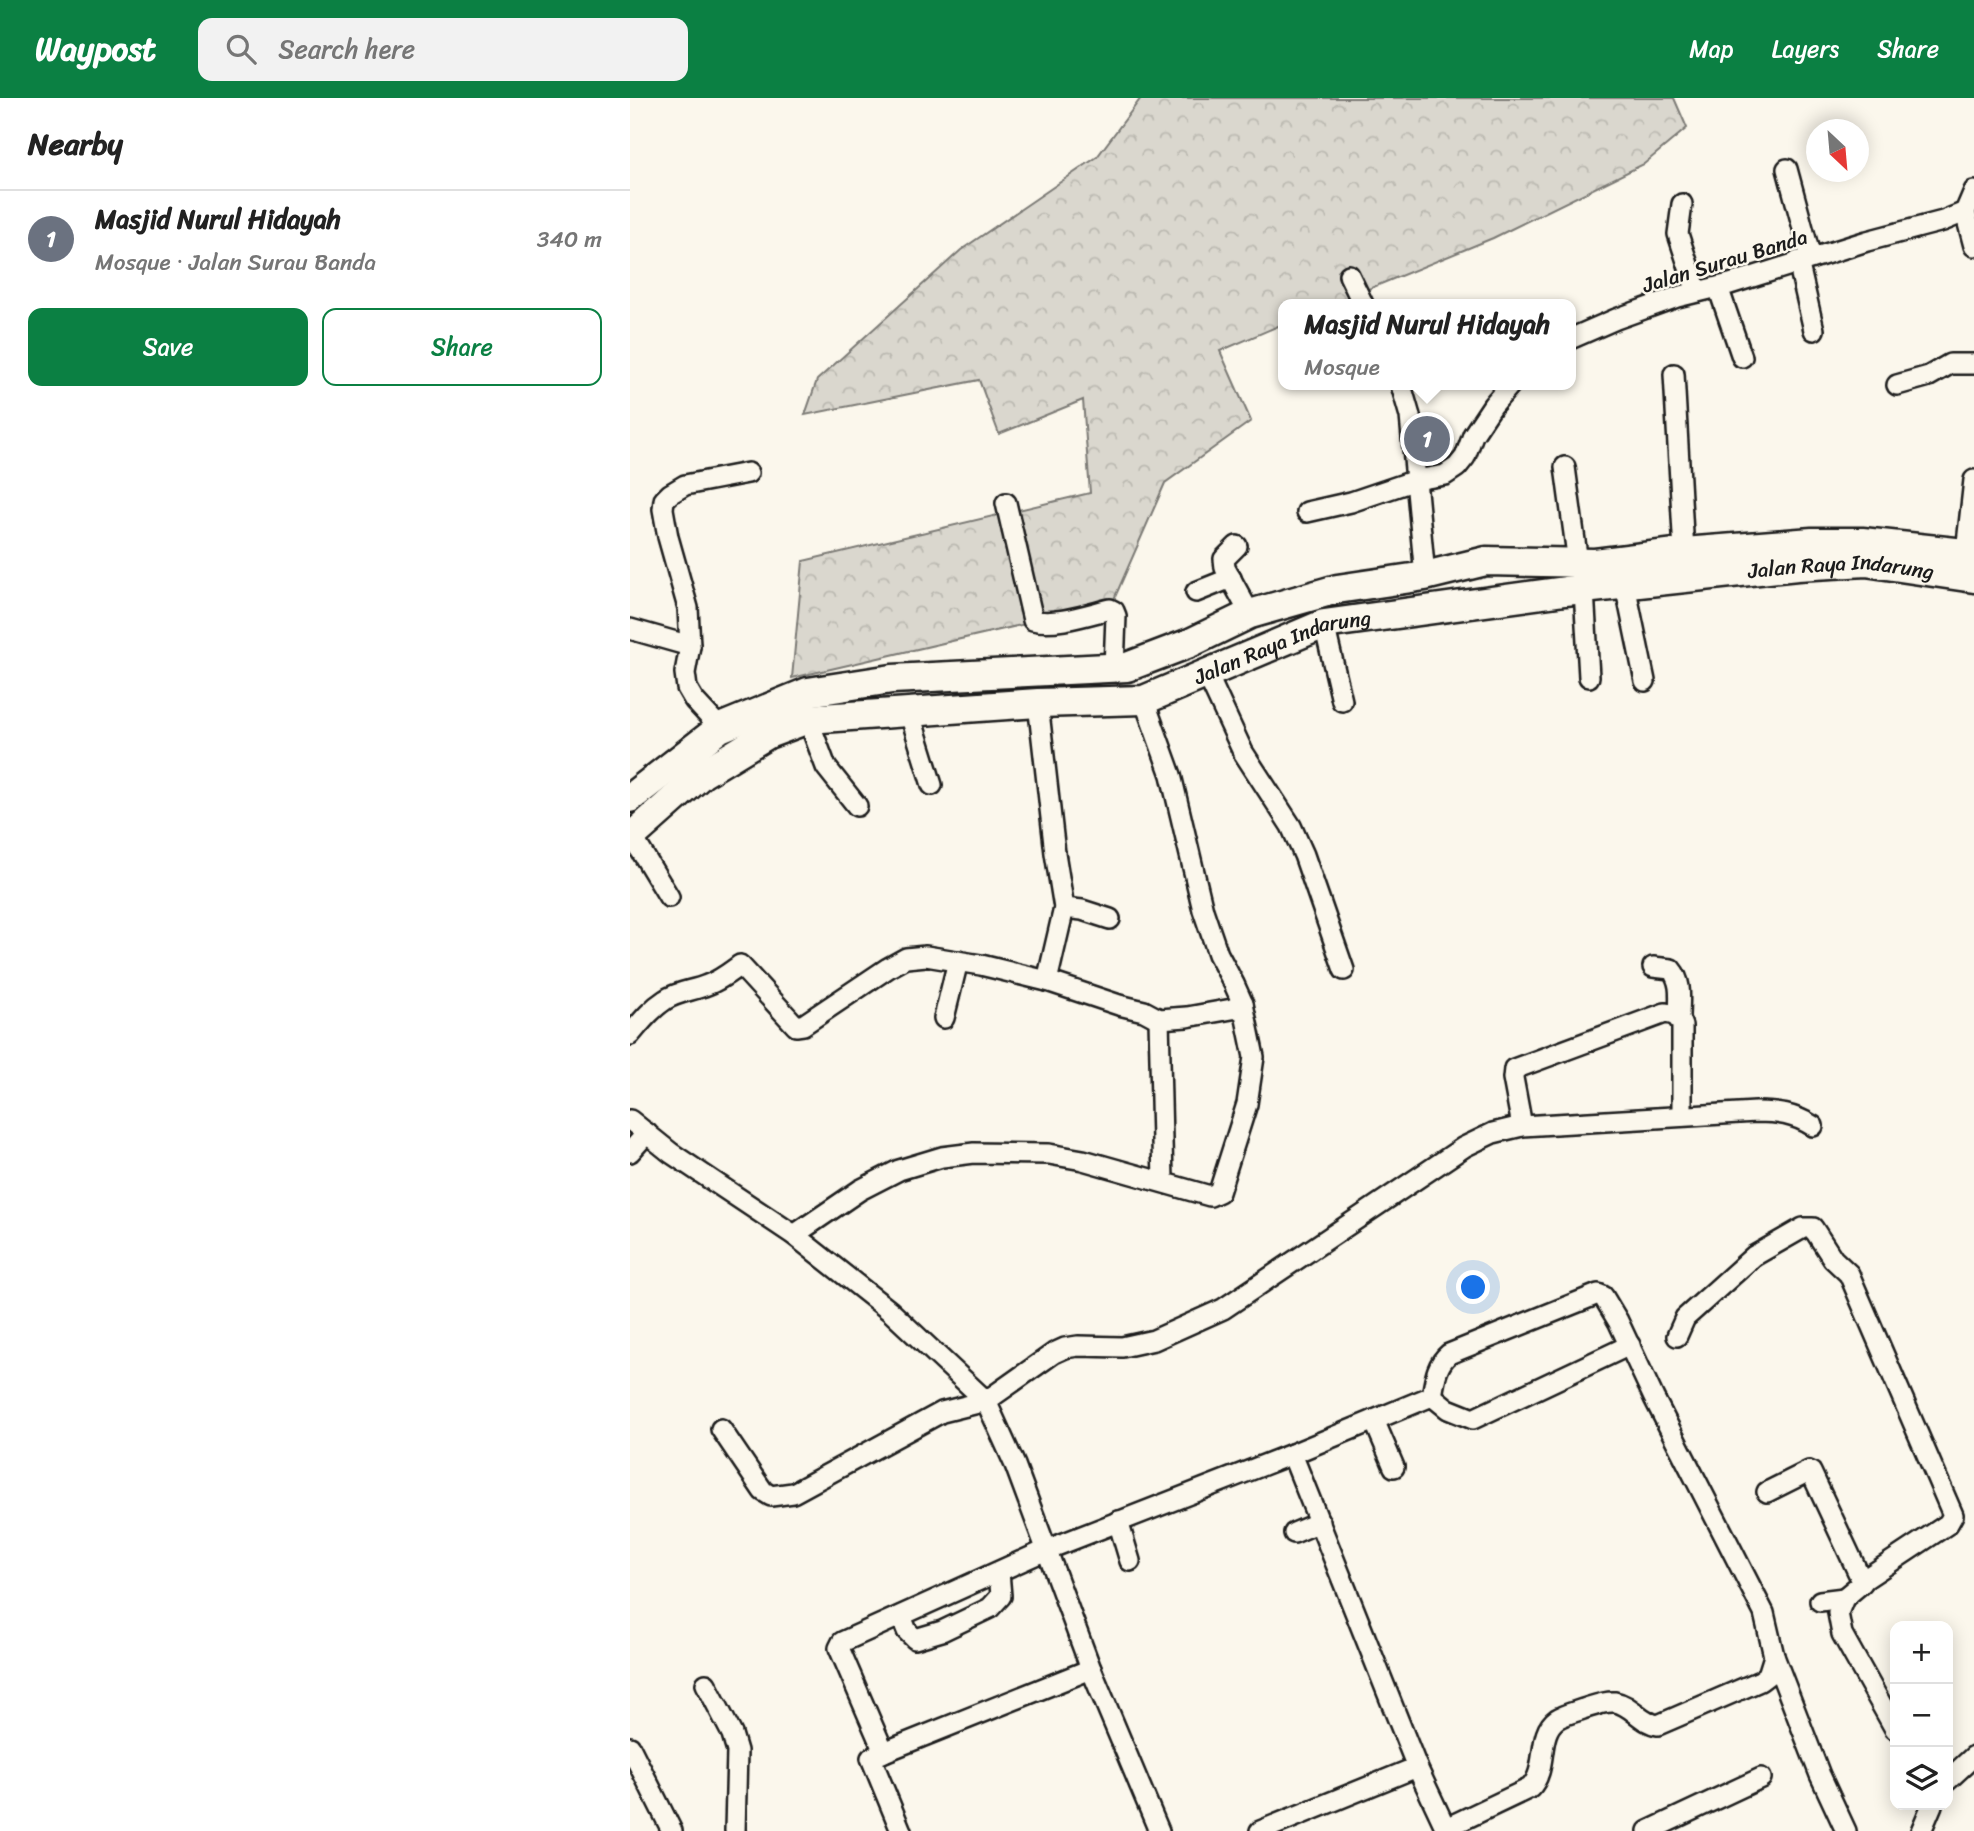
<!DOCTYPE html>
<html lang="en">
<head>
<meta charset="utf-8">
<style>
	:root { --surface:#fff; --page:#f2f2f2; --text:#222; --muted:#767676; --line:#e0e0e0; --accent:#0b8043 }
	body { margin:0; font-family:Sriracha,sans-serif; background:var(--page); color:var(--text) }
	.controls { position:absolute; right:21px; bottom:21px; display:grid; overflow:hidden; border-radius:14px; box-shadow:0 4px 18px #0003 }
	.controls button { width:63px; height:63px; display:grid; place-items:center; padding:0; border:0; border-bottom:2px solid var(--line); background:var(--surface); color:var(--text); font:35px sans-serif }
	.compass { position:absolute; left:1176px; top:21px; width:63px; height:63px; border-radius:50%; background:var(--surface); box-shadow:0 4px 18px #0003; rotate:154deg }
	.you { position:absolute; left:844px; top:1190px; width:24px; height:24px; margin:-18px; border:5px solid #fff; border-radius:50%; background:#1a73e8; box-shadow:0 0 0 10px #1a73e833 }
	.badge { display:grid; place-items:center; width:46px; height:46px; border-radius:50%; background:var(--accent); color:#fff; font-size:23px; font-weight:700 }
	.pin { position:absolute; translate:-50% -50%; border:4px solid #fff; box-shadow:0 2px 7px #0006 }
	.popup { position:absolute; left:648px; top:201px; width:298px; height:91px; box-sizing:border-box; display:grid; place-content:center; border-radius:14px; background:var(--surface); filter:drop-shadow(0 2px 5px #0005); font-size:23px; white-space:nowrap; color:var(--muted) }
	.popup b { font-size:26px; color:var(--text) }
	.popup::after { content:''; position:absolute; left:50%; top:100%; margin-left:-14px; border:14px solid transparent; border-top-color:var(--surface) }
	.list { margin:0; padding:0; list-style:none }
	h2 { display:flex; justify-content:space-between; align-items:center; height:91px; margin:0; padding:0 28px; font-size:30px }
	h2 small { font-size:23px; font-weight:400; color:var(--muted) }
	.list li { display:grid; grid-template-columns:46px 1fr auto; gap:21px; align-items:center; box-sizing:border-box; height:98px; padding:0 28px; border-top:2px solid var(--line) }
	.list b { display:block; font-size:26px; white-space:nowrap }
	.list p { margin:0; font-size:23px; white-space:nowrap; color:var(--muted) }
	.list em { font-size:23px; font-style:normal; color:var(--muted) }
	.actions { display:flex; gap:14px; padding:21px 28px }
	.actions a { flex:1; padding:16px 0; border:2px solid var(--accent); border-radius:14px; text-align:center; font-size:24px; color:var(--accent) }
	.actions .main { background:var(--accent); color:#fff }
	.icon { flex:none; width:38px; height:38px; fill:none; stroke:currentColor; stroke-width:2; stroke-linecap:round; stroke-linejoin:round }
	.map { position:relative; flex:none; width:1344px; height:1733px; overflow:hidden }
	header { display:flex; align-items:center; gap:42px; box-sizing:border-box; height:98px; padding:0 35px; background:var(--accent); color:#fff }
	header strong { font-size:33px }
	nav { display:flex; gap:38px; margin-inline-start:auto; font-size:24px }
	.search { width:490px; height:63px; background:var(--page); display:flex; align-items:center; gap:18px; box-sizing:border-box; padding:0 24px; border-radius:14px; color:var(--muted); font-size:26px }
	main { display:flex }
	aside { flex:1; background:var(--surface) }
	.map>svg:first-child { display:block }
	.forest { fill:url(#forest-crowns); stroke:#7b7a75; stroke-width:2 }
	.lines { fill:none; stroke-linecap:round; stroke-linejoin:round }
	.minor-casing { stroke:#1c1c1c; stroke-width:24 }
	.highway-casing { stroke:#1c1c1c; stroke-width:33 }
	.minor { stroke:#fbf7ec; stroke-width:19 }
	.highway { stroke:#fbf7ec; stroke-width:28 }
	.labels { text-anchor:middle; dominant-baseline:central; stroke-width:5; stroke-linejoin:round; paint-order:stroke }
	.street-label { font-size:21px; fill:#1c1c1c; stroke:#fbf7ec }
</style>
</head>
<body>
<header>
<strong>Waypost</strong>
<div class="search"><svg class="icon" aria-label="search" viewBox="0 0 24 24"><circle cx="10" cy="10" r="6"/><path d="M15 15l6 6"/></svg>Search here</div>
<nav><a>Map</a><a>Layers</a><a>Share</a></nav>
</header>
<main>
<aside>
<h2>Nearby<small></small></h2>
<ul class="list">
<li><span class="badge" style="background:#6b7280">1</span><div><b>Masjid Nurul Hidayah</b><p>Mosque · Jalan Surau Banda</p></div><em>340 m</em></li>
</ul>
<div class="actions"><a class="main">Save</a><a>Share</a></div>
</aside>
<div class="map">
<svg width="1344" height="1733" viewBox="0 0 1344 1733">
	<defs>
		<pattern id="forest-crowns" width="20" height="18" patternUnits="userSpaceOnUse" patternTransform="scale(1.75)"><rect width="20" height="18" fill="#dad7ce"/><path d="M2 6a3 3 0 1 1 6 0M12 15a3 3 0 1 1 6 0" fill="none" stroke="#bab8b0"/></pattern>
	</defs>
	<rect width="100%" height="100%" fill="#fbf7ec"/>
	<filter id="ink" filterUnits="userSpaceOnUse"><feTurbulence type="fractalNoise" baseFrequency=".0143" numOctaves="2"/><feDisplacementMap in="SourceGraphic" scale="14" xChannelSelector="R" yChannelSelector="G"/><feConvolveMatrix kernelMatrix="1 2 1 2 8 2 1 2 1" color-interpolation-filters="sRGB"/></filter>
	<g filter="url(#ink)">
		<polygon class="forest" points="511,0 1044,0 1057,30 1014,66 863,140 702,206 654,206 653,226 590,253 621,323 535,385 482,506 162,580 173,463 460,395 453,302 369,336 349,282 175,317 187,282 331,152 467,59"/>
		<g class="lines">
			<defs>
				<g id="minor">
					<polyline points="1157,71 1181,160"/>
					<polyline points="1344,93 1335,114 1344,148"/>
					<polyline points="1052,106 1048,136 1067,194"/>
					<polyline points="1168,163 1184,232"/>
					<polyline points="719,177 733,206"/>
					<polyline points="1088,189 1112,259"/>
					<polyline points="940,241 986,221 1047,199 1100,186 1237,143 1313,123 1335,114"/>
					<polyline points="1044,276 1054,454"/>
					<polyline points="771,287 780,318 795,478"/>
					<polyline points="1267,287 1299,278 1320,266 1344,266"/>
					<polyline points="935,369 948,465 954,492 959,579"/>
					<path d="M376,405L403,522C424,528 459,516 480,511L484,513L486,518L484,570"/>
					<polyline points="677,414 721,404 786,382 815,377 827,369 835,359 843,337 863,307 880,287"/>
					<polyline points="607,448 594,461 595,470 620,516"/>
					<polyline points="1336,454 1344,382"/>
					<polyline points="995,487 1015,583"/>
					<polyline points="566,494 601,480"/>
					<polyline points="694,526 712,603"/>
					<polyline points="0,531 60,548"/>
					<polyline points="576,574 613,654 661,728 674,757 714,872"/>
					<polyline points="408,605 425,755 434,810 417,883"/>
					<polyline points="279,613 302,687"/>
					<polyline points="178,621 196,669 227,708"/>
					<polyline points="90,630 64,602 57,590 55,575 60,548 58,510 38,439 33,411 34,402 40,396 55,387 118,375"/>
					<polyline points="2,738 39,799"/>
					<polyline points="434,810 452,812 480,821"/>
					<path d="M1023,869L1041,871C1053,885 1049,902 1049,920"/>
					<polyline points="314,920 328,863"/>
					<polyline points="529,921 533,1083"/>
					<path d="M0,937C11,924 21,911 35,902C48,893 63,893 77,887C89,883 99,875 110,867L166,928L173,927L258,870L276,860L296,858L351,867L417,883L489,907L514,913L529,921L557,919L602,911L613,906L604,886L588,856L573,812L541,677L514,602"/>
					<polyline points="0,1022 41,1055 164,1137 260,1213 356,1303 385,1367 461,1571 529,1733"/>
					<path d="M892,1028L883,980L884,971L1035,915C1045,916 1049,919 1052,928V1018"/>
					<polyline points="0,1054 17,1035"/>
					<polyline points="164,1137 230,1092 269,1072 312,1059 344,1055 419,1056 453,1062 580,1098 589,1094 617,1006 624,959 613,906"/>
					<polyline points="1047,1238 1055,1220 1124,1158 1173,1130 1183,1130 1203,1161 1219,1176 1323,1417 1318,1426 1232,1483"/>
					<path d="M802,1298C805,1282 806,1267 819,1256L968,1196L973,1198L988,1223L1024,1300L1134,1515L1144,1558L1138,1577L1130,1583L1028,1627C1011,1625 1002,1607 985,1604C974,1603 963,1608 953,1611C945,1614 935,1616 927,1621C906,1636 919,1671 900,1690L816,1730"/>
					<polyline points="744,1322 764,1369"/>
					<path d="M91,1331L133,1393L141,1398L163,1395L312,1314L356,1303L424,1255L435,1250L448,1248L492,1249L524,1242L593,1211L834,1049L863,1035L892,1028L1126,1014C1147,1014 1164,1016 1183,1028"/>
					<polyline points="1137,1394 1179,1373 1181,1374 1232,1483 1232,1485 1214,1500 1208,1515 1212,1536 1265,1631"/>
					<polyline points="488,1423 500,1463"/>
					<polyline points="664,1435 690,1424"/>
					<polyline points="1190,1503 1214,1500"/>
					<polyline points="271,1518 277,1533 285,1541 312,1533 360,1510 371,1498 369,1474"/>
					<polyline points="1144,1558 1190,1677 1216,1733"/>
					<polyline points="76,1586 102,1636 107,1653 105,1733"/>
					<polyline points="0,1649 42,1733"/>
					<polyline points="254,1654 209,1550 212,1544 416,1452 662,1356 802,1298 818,1311 843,1321 1000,1247"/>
					<polyline points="787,1669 817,1733"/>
					<polyline points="1318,1682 1344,1658"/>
					<polyline points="271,1733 241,1660 254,1654 461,1571"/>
					<polyline points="630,1733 787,1669 662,1356"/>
					<polyline points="1018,1733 1131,1680"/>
					<polyline points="1291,1733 1302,1707"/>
				</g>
				<g id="highway">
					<polyline points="0,700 90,630 178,594 262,581 497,569 560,545 620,516 707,491 795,478 856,463 965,465 1054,454 1182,444 1232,444 1344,456"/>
					<path id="s1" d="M0,740L72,676L138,636L178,621L408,605L514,602L694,526L935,493L1167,468L1236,464L1344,480"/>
				</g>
			</defs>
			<use href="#minor" class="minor-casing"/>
			<use href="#highway" class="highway-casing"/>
			<use href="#minor" class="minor"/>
			<use href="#highway" class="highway"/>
		</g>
	</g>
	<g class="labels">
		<g class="street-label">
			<text transform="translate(1095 163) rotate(-17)">Jalan Surau Banda</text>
			<text stroke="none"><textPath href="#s1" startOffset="1269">Jalan Raya Indarung</textPath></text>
			<text stroke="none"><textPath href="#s1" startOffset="702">Jalan Raya Indarung</textPath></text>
		</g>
	</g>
</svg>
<div class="controls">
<button>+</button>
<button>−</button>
<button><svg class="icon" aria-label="layers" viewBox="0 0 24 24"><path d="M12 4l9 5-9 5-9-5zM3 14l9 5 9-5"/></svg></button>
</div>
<svg class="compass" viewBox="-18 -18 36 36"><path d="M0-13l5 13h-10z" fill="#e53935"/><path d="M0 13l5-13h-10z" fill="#767676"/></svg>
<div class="you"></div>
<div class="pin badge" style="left:797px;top:341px;background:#6b7280">1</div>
<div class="popup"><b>Masjid Nurul Hidayah</b>Mosque</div>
</div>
</main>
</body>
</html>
